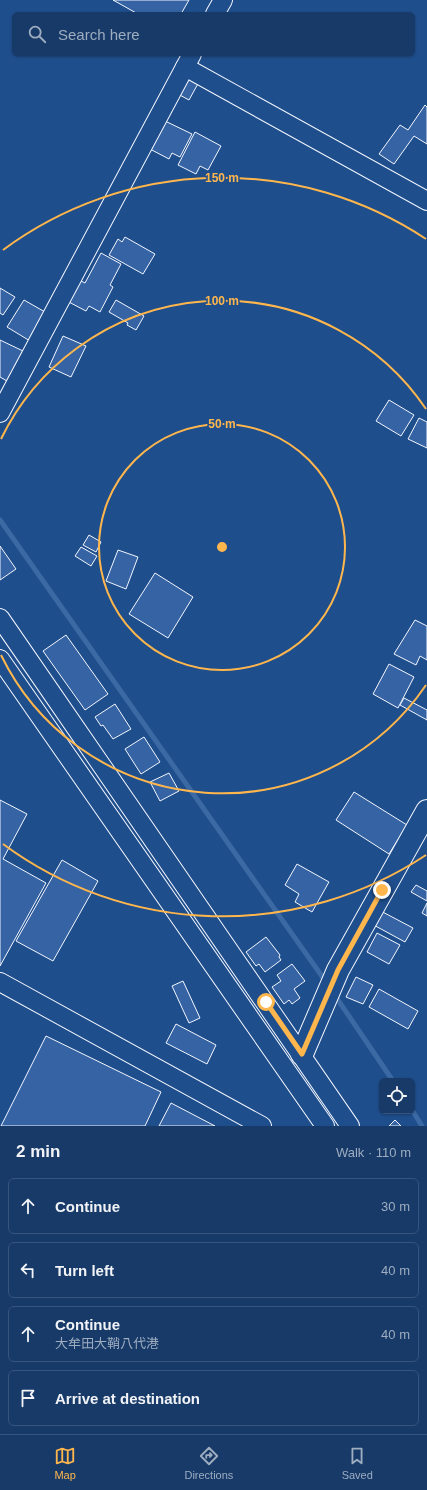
<!DOCTYPE html>
<html lang="en">
<head>
<meta charset="utf-8">
<style>
	:root { --surface:#173a69; --page:#244571; --text:#f1f3f6; --muted:#9eadc0; --line:#36547d; --accent:#ffb74d }
	body { margin:0; font-family:Arial,"Noto Sans JP",sans-serif; background:var(--page); color:var(--text) }
	.controls { position:absolute; right:12px; bottom:12px; display:grid; overflow:hidden; border-radius:6px; box-shadow:0 1px 3px #0004 }
	.controls button { width:36px; height:36px; display:grid; place-items:center; padding:0; border:0; border-bottom:1px solid var(--line); background:var(--surface); color:var(--text); font:20px sans-serif }
	.stop { position:absolute; width:12px; height:12px; margin:-9px; border:3px solid #ffb74d; border-radius:50%; background:#fff }
	.stop.end { background:#ffb74d; border-color:#fff; box-shadow:0 1px 4px #0008 }
	.list { margin:0; padding:0; list-style:none }
	h2 { display:flex; justify-content:space-between; align-items:center; height:52px; margin:0; padding:0 16px; font-size:17px }
	h2 small { font-size:13px; font-weight:400; color:var(--muted) }
	.list li { display:grid; grid-template-columns:26px 1fr auto; gap:12px; align-items:center; box-sizing:border-box; height:56px; margin:0 8px 8px; padding:0 8px; border:1px solid var(--line); border-radius:6px }
	.list b { display:block; font-size:15px; white-space:nowrap }
	.list p { margin:0; font-size:13px; white-space:nowrap; color:var(--muted) }
	.list em { font-size:13px; font-style:normal; color:var(--muted) }
	.icon { flex:none; width:22px; height:22px; fill:none; stroke:currentColor; stroke-width:2; stroke-linecap:round; stroke-linejoin:round }
	.map { position:relative; flex:none; width:427px; height:1126px; overflow:hidden }
	.search { position:absolute; background:var(--surface); box-shadow:0 1px 3px #0004; left:12px; right:12px; top:12px; height:44px; display:flex; align-items:center; gap:10px; box-sizing:border-box; padding:0 14px; border-radius:6px; color:var(--muted); font-size:15px }
	.sheet { height:308px; background:var(--surface) }
	nav { display:flex; justify-content:space-around; align-items:center; box-sizing:border-box; height:56px; border-top:1px solid var(--line); background:var(--surface); font-size:11px; color:var(--muted) }
	nav a { display:grid; justify-items:center; gap:2px }
	nav .on { color:var(--accent) }
	.map>svg:first-child { display:block }
	.lines { fill:none; stroke-linecap:round; stroke-linejoin:round }
	.stream { stroke:#3b69a3; stroke-width:5 }
	.building { fill:#3563a3; stroke:#f2f6ff }
	.minor-casing { stroke:#f2f6ff; stroke-width:20 }
	.major-casing { stroke:#f2f6ff; stroke-width:24 }
	.minor { stroke:#1f4e8c; stroke-width:18 }
	.major { stroke:#1f4e8c; stroke-width:22 }
	.route { stroke:#ffb74d; stroke-width:5 }
	.ring { fill:none; stroke:#ffb74d; stroke-width:2 }
	.centre { fill:#ffb74d; stroke:#1f4e8c; stroke-width:2 }
	.ring-label { font-size:12px; text-anchor:middle; font-weight:bold; fill:#ffb74d; stroke:#1f4e8c; stroke-width:3; stroke-linejoin:round; paint-order:stroke }
</style>
</head>
<body>
<div class="map">
<svg width="427" height="1126" viewBox="0 0 427 1126">
	<rect width="100%" height="100%" fill="#1f4e8c"/>
	<g class="lines">
		<g class="stream">
			<polyline points="0,520 326,982"/>
			<polyline points="334,994 393,1081"/>
			<polyline points="412,1110 422,1126"/>
		</g>
	</g>
	<g class="building">
		<polygon points="113,0 189,0 181,14 138,14"/>
		<polygon points="186,73 200,80 189,100 176,93"/>
		<polygon points="425,105 427,107 427,144 414,136 394,164 379,154 400,125 408,130"/>
		<polygon points="165,121 192,134 180,157 172,153 169,159 148,148"/>
		<polygon points="195,132 221,146 208,170 200,166 196,174 178,165"/>
		<polygon points="125,237 155,254 143,274 109,255 118,239 122,242"/>
		<polygon points="101,253 121,264 110,285 113,287 100,312 89,306 86,311 65,300 77,279 85,283"/>
		<polygon points="0,288 15,297 3,315 0,313"/>
		<polygon points="24,300 52,316 35,344 7,327"/>
		<polygon points="116,300 144,316 136,330 127,325 128,323 109,312"/>
		<polygon points="63,336 86,346 71,377 49,367"/>
		<polygon points="0,340 23,351 7,381 0,377"/>
		<polygon points="389,400 414,415 401,436 376,421"/>
		<polygon points="419,418 427,422 427,448 408,439"/>
		<polygon points="89,535 101,542 96,552 83,545"/>
		<polygon points="0,546 16,569 0,580"/>
		<polygon points="81,547 97,556 91,566 75,556"/>
		<polygon points="118,550 138,557 126,589 106,581"/>
		<polygon points="155,573 193,597 168,638 129,614"/>
		<polygon points="415,620 427,626 427,660 420,656 416,665 394,654"/>
		<polygon points="66,635 108,694 85,710 43,651"/>
		<polygon points="389,664 414,677 398,708 373,694"/>
		<polygon points="404,698 427,710 427,720 400,705"/>
		<polygon points="115,704 131,729 113,739 103,725 101,726 95,717"/>
		<polygon points="144,737 160,762 141,774 125,749"/>
		<polygon points="169,773 179,791 160,801 150,782"/>
		<polygon points="354,792 407,825 389,854 336,820"/>
		<polygon points="0,800 27,814 3,859 46,883 0,966"/>
		<polygon points="62,860 98,881 53,961 16,941"/>
		<polygon points="297,864 329,882 312,912 295,902 299,894 285,885"/>
		<polygon points="416,885 427,891 427,901 411,892"/>
		<polygon points="427,903 427,916 422,913"/>
		<polygon points="377,909 413,928 405,942 370,923"/>
		<polygon points="377,933 400,945 389,964 367,952"/>
		<polygon points="266,937 280,955 279,957 281,960 265,972 259,964 256,966 246,952"/>
		<polygon points="292,964 305,981 294,989 300,998 292,1004 289,1000 284,1004 272,987 281,981 277,975"/>
		<polygon points="356,977 373,985 363,1004 346,997"/>
		<polygon points="183,981 200,1018 189,1023 172,986"/>
		<polygon points="379,989 418,1011 408,1029 369,1007"/>
		<polygon points="176,1024 216,1045 207,1064 166,1043"/>
		<polygon points="46,1036 161,1092 145,1126 1,1126"/>
		<polygon points="171,1103 215,1126 159,1126"/>
		<polygon points="395,1120 401,1126 389,1126"/>
	</g>
	<g class="lines">
		<defs>
			<g id="minor">
				<polyline points="215,14 223,0"/>
				<polyline points="185,67 427,201"/>
				<polyline points="0,413 192,54"/>
				<polyline points="0,618 350,1126"/>
				<polyline points="0,659 325,1126"/>
				<polyline points="0,982 262,1126"/>
			</g>
			<polyline id="major" points="302,1054 338,970 427,811"/>
		</defs>
		<use href="#minor" class="minor-casing"/>
		<use href="#major" class="major-casing"/>
		<use href="#minor" class="minor"/>
		<use href="#major" class="major"/>
	</g>
	<g class="lines">
		<polyline class="route" points="266,1002 302,1054 338,970 382,890"/>
	</g>
	<g class="ring">
		<circle cx="222" cy="547" r="123"/>
		<path d="M426 685A246 246 0 0 1 1 655M1 439A246 246 0 0 1 426 409"/>
		<path d="M426 855A369 369 0 0 1 3 844M3 250A369 369 0 0 1 426 239"/>
	</g>
	<circle cx="222" cy="547" r="6" class="centre"/>
	<g class="ring-label">
		<text x="222" y="182">150 m</text>
		<text x="222" y="305">100 m</text>
		<text x="222" y="428">50 m</text>
	</g>
</svg>
<div class="controls">
<button><svg class="icon" aria-label="locate" viewBox="0 0 24 24"><circle cx="12" cy="12" r="6"/><path d="M12 2v4M12 18v4M2 12h4M18 12h4"/></svg></button>
</div>
<div class="stop" style="left:266px;top:1002px"></div>
<div class="stop end" style="left:382px;top:890px"></div>
<div class="search"><svg class="icon" aria-label="search" viewBox="0 0 24 24"><circle cx="10" cy="10" r="6"/><path d="M15 15l6 6"/></svg>Search here</div>
</div>
<section class="sheet">
<h2>2 min<small>Walk · 110 m</small></h2>
<ul class="list">
<li><svg class="icon" aria-label="ahead" viewBox="0 0 24 24"><path d="M12 20V5M6 11l6-6 6 6"/></svg><div><b>Continue</b></div><em>30 m</em></li>
<li><svg class="icon" aria-label="left" viewBox="0 0 24 24"><path d="M17 20v-9H6M10 6l-5 5 5 5"/></svg><div><b>Turn left</b></div><em>40 m</em></li>
<li><svg class="icon" aria-label="ahead" viewBox="0 0 24 24"><path d="M12 20V5M6 11l6-6 6 6"/></svg><div><b>Continue</b><p>大牟田大鞘八代港</p></div><em>40 m</em></li>
<li><svg class="icon" aria-label="arrive" viewBox="0 0 24 24"><path d="M6 21V4h12l-3 4 3 4H6"/></svg><div><b>Arrive at destination</b></div></li>
</ul>
</section>
<nav>
<a class="on"><svg class="icon" aria-label="map" viewBox="0 0 24 24"><path d="M3 6l6-2 6 2 6-2v14l-6 2-6-2-6 2zM9 4v14M15 6v14"/></svg>Map</a>
<a><svg class="icon" aria-label="directions" viewBox="0 0 24 24"><path d="M12 3l9 9-9 9-9-9zM9 14v-3h6M13 9l2 2-2 2"/></svg>Directions</a>
<a><svg class="icon" aria-label="saved" viewBox="0 0 24 24"><path d="M7 4h10v16l-5-4-5 4z"/></svg>Saved</a>
</nav>
</body>
</html>
